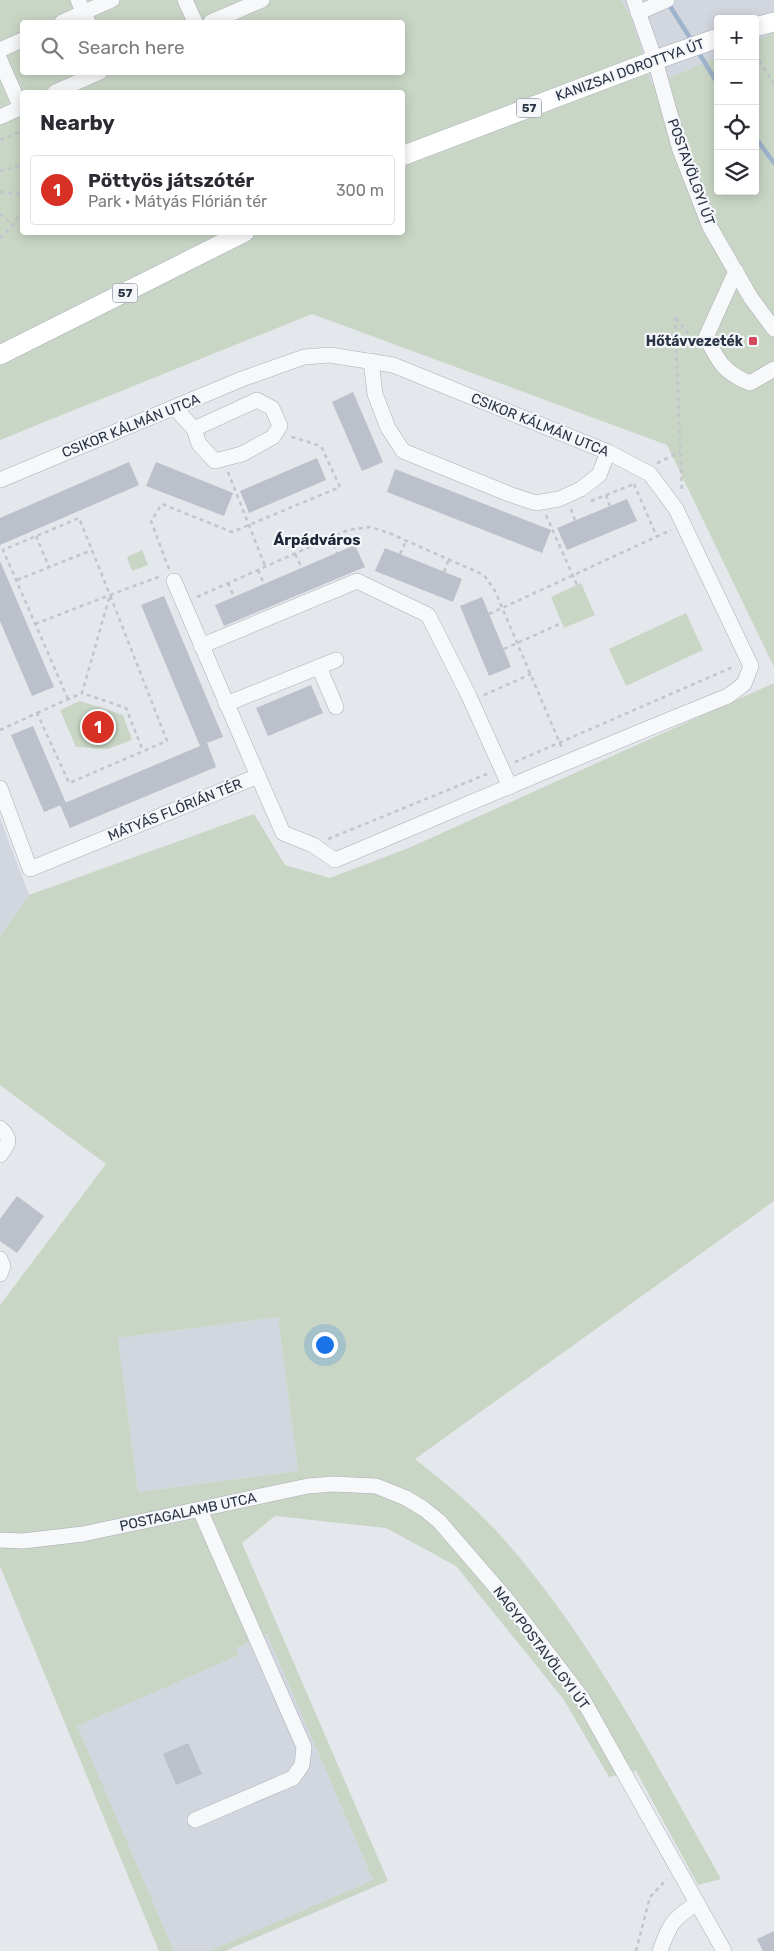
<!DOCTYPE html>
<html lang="en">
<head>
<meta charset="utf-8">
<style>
	:root { --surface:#fff; --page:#f7f7f7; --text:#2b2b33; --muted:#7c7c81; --line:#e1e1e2; --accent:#d93025 }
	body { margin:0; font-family:Rubik,sans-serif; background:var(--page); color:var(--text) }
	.controls { position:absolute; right:15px; top:15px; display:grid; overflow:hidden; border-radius:5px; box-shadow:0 2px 12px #0003 }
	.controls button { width:45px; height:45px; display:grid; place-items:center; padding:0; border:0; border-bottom:1px solid var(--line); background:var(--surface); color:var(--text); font:25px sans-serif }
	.you { position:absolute; left:324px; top:1344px; width:18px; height:18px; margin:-12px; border:4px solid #fff; border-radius:50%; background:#1a73e8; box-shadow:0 0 0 8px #1a73e833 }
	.badge { display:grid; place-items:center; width:32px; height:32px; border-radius:50%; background:var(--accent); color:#fff; font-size:16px; font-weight:700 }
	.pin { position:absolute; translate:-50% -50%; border:2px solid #fff; box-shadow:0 1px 5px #0006 }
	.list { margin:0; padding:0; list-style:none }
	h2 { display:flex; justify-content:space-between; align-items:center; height:65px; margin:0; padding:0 20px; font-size:21px }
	h2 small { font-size:16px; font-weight:400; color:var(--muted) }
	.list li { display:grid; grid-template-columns:32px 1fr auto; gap:15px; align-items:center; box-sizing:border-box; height:70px; margin:0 10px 10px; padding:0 10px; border:1px solid var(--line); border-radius:5px }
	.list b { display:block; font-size:19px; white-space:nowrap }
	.list p { margin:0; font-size:16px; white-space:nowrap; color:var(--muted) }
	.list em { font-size:16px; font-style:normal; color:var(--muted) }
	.icon { flex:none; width:28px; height:28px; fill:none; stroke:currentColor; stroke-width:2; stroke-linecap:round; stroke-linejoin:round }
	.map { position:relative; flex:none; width:774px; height:1951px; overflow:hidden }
	.search { position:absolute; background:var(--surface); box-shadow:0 2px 12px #0003; left:20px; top:20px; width:385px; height:55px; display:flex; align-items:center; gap:12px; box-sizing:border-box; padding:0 18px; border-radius:5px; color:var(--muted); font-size:19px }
	.panel { position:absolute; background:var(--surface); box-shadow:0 2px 12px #0003; left:20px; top:90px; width:385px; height:145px; border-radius:5px }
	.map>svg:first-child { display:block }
	.built { fill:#d2d6de }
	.green { fill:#c9d6c5; fill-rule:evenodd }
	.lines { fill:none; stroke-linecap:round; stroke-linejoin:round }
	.stream { stroke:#9fb4cc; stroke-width:4.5 }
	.building { fill:#bbc0ca }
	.minor-casing { stroke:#a9aeb7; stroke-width:16 }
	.major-casing { stroke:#a3abb8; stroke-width:20 }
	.path { stroke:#c2c5cb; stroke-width:2.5; stroke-dasharray:4 4; stroke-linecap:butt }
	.minor { stroke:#f7f8fa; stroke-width:15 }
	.major { stroke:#fff; stroke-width:19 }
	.poi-dot { fill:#d1495b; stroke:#f4f6f9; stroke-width:2 }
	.labels { text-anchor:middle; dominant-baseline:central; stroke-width:4.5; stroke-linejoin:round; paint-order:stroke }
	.shield { fill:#f4f6f9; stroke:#676e7b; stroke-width:1 }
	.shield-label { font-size:12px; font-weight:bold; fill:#2b3445 }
	.street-label { font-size:14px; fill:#2b3445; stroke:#f4f6f9 }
	.poi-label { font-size:14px; font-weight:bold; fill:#2b3445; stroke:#f4f6f9; text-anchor:end }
	.neighbourhood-label { font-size:15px; font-weight:bold; fill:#1d2536; stroke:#f4f6f9 }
</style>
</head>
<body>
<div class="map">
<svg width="774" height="1951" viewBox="0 0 774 1951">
	<rect width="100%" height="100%" fill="#e4e7ec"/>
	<g class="built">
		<polygon points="621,0 774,0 774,32 755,41 755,19 718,19 718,57 652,85 632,19"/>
		<polygon points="0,818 29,895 0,936"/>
		<polygon points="278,1317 298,1471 138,1492 118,1338"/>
		<polygon points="267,1634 373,1880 209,1951 174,1951 76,1725 239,1655 236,1648"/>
	</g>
	<g class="green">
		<path d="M0,0H621L632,19L652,85L718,57V191H755V41L774,32V667L667,445L312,314L0,440ZM22,22H402V72H22ZM22,92H402V232H22Z"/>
		<polygon points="142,550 148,565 132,571 127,557"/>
		<polygon points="581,583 595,615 564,628 551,597"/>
		<polygon points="686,613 703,650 626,686 609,649"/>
		<path d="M774,683V1201L415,1459C448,1485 481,1512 508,1544C595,1644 656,1764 721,1879L698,1885L636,1771L609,1777L564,1700L456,1566L386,1528L275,1516L242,1543L388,1881L225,1951H209L373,1880L267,1634L236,1648L239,1655L77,1726L174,1951H159L0,1566V1305L106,1164L0,1085V936L29,895L254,814L285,865L330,878L411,847ZM278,1317L298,1471L138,1492L118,1338Z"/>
		<polygon points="80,701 123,715 132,740 108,749 76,747 60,710"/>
	</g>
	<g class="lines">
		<g class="stream">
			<polyline points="668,3 692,41"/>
			<polyline points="697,50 718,84"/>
			<polyline points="755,137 774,163"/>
		</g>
	</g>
	<g class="building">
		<polygon points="353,392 383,462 362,471 332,402"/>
		<polygon points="317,458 326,480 249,513 240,491"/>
		<polygon points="129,462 139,485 0,545 0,518"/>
		<polygon points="156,462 233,493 224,516 146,486"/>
		<polygon points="395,469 551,530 542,553 387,492"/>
		<polygon points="627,499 637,521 567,550 557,528"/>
		<polygon points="355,545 365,567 224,626 215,605"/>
		<polygon points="385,548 462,579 453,602 375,571"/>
		<polygon points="0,561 54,687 32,696 0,621"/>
		<polygon points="164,596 223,737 207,743 216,767 70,828 60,805 200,746 141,605"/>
		<polygon points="482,597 511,667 489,676 460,606"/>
		<polygon points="311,685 323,713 268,736 256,708"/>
		<polygon points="33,726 66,803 44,812 11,735"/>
		<polygon points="17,1196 44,1216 17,1253 0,1241 0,1219"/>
		<polygon points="188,1743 202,1774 176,1785 163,1754"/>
		<polygon points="774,1931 774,1951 763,1951 757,1939"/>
	</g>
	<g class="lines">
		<defs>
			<g id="minor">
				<polyline points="78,0 88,22"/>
				<polyline points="185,0 195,22"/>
				<polyline points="634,0 655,60 680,150 710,227 751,298 774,329"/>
				<polyline points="638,13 667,0"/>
				<polyline points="62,22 112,0"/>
				<polyline points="211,22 262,0"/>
				<polyline points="0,50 22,40"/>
				<polyline points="0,60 21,108"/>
				<polyline points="55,92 100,72"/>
				<polyline points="0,117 22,107"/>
				<path d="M736,271L706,337C718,361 724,373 750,383L774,369"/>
				<polyline points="371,361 375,394 388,428 403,451 509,494 536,503 559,499 581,489 599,475 608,452"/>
				<polyline points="175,408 194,429 257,400 272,408 280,426 273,437 242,454 215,461 199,444 194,429"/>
				<path d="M0,480L242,379L304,357L330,355L393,365L608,452L650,474L676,509L751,666L744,684L728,696C596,749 466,805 335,860L313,845L283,833L258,776"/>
				<polyline points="201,646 357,581 428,615 468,694 510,787"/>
				<polyline points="319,667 336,707"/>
				<polyline points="226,704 336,660"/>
				<polyline points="0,788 30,869 258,776 174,581"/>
				<path d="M0,1128C12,1139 9,1144 0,1155"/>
				<polyline points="0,1259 3,1266 0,1274"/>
				<polyline points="0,1540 23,1541 83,1534 308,1486 333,1484 376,1486 406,1498 424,1509 439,1521 508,1601 582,1698 724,1951"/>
				<polyline points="195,1820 293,1778 302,1765 304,1747 200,1510"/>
				<path d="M660,1951C670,1923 672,1920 697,1903"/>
			</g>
			<g id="major">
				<polyline points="755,27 774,22"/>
				<polyline points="402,156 655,60 718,38"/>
				<polyline points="0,355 245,232"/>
			</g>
		</defs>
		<use href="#minor" class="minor-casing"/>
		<use href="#major" class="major-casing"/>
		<g class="path">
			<polyline points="755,54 774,84"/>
			<polyline points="0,140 22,131"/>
			<polyline points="0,171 22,165"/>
			<polyline points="0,192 22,194"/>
			<polyline points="0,214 13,225"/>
			<polyline points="0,238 5,234 22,212"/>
			<polyline points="675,317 682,493"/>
			<polyline points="676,318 691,337"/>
			<polyline points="657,463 680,452"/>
			<polyline points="228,472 265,566"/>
			<polyline points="634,484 657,537"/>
			<polyline points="606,495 610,506"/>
			<polyline points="591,501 634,484"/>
			<polyline points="571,509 575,520"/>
			<polyline points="546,515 577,585"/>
			<polyline points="36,536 49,567"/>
			<polyline points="330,537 337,553"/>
			<polyline points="295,554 302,568"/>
			<polyline points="400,554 406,541"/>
			<polyline points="169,569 151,521 162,504 232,532 340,487 321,446 289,436"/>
			<polyline points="258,570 264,584"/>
			<polyline points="444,572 449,559"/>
			<polyline points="17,580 92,550"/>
			<polyline points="228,583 234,597"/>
			<polyline points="197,597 348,530 370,527 389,533 484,575 495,591 562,748"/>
			<polyline points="489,614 671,530"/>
			<polyline points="35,624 110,595"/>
			<polyline points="504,649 562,623"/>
			<polyline points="484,695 531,674"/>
			<polyline points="68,699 3,550 79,518 110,595 161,576"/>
			<polyline points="37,713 82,693"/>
			<polyline points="0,730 37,713 69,783 167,741 110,595 82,693 126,708 143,751"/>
			<polyline points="515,762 735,666"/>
			<polyline points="328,839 487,774"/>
			<polyline points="636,1951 650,1897 667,1879"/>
		</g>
		<use href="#minor" class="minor"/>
		<use href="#major" class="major"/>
	</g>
	<rect class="poi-dot" x="748" y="336" width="10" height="10" rx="2.5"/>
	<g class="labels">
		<g class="shield">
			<rect x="516.5" y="98.5" width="25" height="19" rx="4"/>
			<rect x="112.5" y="283.5" width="25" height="19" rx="4"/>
		</g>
		<g class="shield-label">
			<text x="529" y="108">57</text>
			<text x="125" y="293">57</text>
		</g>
		<g class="street-label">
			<text transform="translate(630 70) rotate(-20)">KANIZSAI DOROTTYA ÚT</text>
			<text transform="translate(691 172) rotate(70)">POSTAVÖLGYI ÚT</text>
			<text transform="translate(540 425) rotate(22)">CSIKOR KÁLMÁN UTCA</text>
			<text transform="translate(131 426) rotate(-22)">CSIKOR KÁLMÁN UTCA</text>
			<text transform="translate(175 810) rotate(-22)">MÁTYÁS FLÓRIÁN TÉR</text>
			<text transform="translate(188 1512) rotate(-12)">POSTAGALAMB UTCA</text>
			<text transform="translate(541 1648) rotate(53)">NAGYPOSTAVÖLGYI ÚT</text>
		</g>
		<g class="poi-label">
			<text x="743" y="341">Hőtávvezeték</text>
		</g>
		<g class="neighbourhood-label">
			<text x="317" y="540">Árpádváros</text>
		</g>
	</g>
</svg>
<div class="controls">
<button>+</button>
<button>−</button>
<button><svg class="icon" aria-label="locate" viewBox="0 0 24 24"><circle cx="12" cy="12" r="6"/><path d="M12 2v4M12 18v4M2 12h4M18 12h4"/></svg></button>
<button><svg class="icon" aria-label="layers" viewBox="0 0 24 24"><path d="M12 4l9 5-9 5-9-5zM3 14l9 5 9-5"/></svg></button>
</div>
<div class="you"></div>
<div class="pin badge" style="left:98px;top:727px">1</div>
<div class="search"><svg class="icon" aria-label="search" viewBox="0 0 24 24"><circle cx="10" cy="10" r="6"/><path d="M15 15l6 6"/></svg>Search here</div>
<section class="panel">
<h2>Nearby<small></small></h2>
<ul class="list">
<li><span class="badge">1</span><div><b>Pöttyös játszótér</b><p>Park · Mátyás Flórián tér</p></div><em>300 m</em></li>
</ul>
</section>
</div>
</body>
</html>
